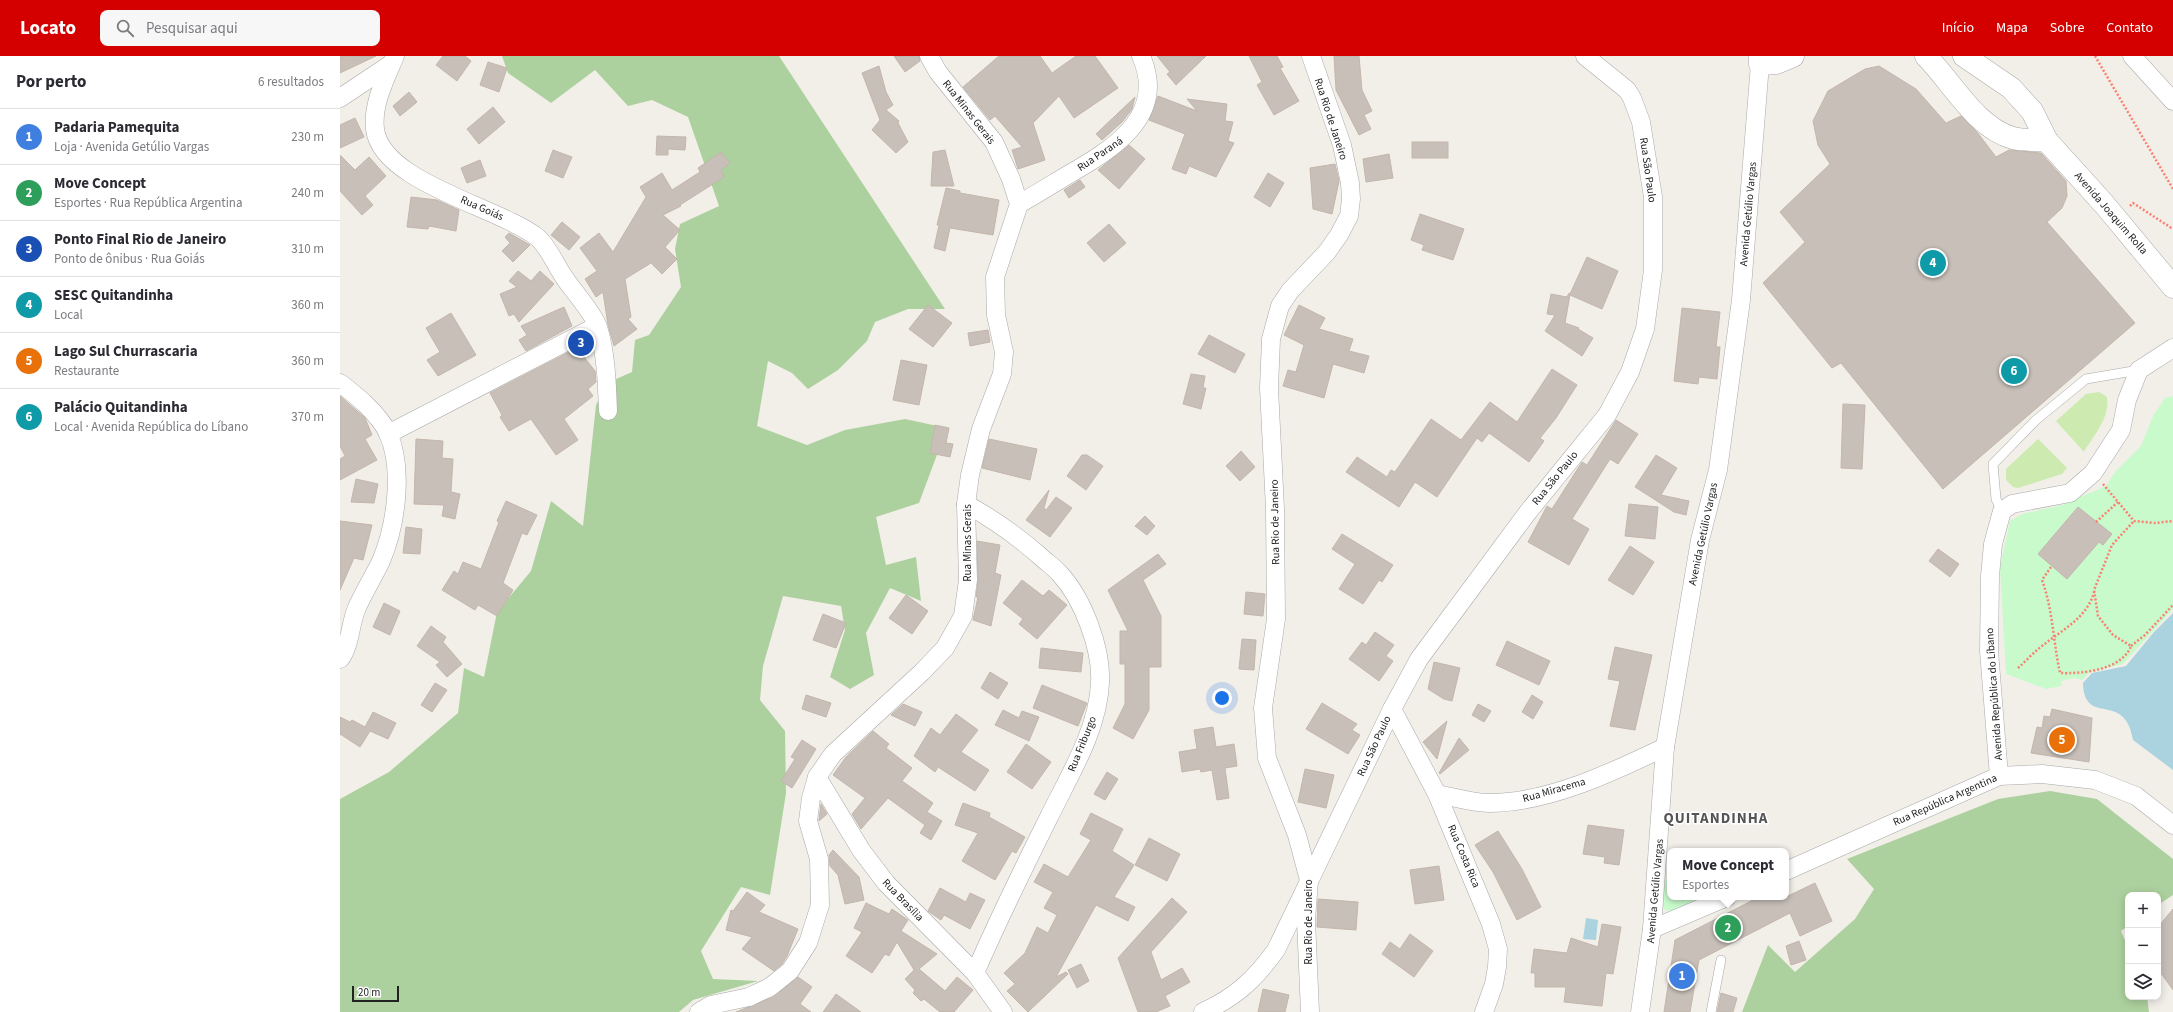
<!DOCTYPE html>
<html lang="pt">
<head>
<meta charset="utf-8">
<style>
	:root { --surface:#fff; --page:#f7f7f7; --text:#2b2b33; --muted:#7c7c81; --line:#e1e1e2; --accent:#d40000 }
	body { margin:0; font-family:"Source Sans 3",sans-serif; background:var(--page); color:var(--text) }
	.controls { position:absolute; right:12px; bottom:12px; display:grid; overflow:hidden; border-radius:8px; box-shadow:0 2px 10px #0003 }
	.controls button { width:36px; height:36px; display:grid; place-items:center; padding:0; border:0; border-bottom:1px solid var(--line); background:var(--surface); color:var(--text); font:20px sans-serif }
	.scale { position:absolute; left:12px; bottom:10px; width:47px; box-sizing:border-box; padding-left:4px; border:2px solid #222; border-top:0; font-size:11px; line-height:14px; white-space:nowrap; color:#222; -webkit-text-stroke:3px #fff; paint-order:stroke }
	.you { position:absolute; left:882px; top:642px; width:14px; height:14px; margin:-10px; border:3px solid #fff; border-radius:50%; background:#1a73e8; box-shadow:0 0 0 6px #1a73e833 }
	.badge { display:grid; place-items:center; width:26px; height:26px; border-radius:50%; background:var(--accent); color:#fff; font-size:13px; font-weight:700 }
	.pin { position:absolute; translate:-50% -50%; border:2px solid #fff; box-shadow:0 1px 4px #0006 }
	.popup { position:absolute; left:1327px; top:792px; width:122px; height:52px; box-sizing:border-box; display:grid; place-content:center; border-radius:8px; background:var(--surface); filter:drop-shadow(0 1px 3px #0005); font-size:13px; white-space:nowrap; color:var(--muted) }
	.popup b { font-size:15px; color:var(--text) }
	.popup::after { content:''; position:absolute; left:50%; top:100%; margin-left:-8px; border:8px solid transparent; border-top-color:var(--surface) }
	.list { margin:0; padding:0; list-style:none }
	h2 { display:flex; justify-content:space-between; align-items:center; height:52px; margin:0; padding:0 16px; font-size:17px }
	h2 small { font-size:13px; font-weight:400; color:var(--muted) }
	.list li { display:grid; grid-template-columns:26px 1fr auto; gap:12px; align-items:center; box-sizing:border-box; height:56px; padding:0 16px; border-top:1px solid var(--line) }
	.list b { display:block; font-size:15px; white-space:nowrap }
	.list p { margin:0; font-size:13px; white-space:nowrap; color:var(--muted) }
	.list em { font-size:13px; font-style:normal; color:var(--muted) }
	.icon { flex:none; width:22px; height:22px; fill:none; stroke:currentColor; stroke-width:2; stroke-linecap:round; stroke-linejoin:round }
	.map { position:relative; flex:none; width:1833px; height:956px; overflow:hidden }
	header { display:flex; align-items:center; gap:24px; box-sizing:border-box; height:56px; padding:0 20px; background:var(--accent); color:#fff }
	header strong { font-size:19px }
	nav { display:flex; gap:22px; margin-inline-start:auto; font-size:14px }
	.search { width:280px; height:36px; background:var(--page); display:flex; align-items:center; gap:10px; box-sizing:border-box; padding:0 14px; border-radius:8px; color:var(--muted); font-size:15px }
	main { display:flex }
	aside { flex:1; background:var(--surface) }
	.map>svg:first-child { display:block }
	.grass { fill:#cdebb0 }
	.forest { fill:#add19e }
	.park { fill:#c8facc }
	.water { fill:#aad3df }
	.building { fill:#c7bfb8; stroke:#c4b6ab }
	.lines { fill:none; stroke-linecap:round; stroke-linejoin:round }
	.service-casing { stroke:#a9a9a9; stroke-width:10 }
	.minor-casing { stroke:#a9a9a9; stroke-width:19 }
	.tertiary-casing { stroke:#a9a9a9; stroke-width:23 }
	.path { stroke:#fa8072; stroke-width:2.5; stroke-dasharray:2 2; stroke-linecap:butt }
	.service { stroke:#fff; stroke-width:9 }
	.minor { stroke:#fff; stroke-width:18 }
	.tertiary { stroke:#fff; stroke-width:22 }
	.labels { text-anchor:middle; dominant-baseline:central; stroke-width:3; stroke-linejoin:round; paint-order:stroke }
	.street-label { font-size:11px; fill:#222; stroke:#fff }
	.district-label { font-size:15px; font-weight:bold; letter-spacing:1px; fill:#555; stroke:#fff }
</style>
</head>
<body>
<header>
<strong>Locato</strong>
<div class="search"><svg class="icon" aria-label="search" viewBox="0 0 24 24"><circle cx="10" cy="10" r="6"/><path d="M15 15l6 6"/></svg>Pesquisar aqui</div>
<nav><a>Início</a><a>Mapa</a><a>Sobre</a><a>Contato</a></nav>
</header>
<main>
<aside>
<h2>Por perto<small>6 resultados</small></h2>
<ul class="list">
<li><span class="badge" style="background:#3f7fe0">1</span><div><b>Padaria Pamequita</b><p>Loja · Avenida Getúlio Vargas</p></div><em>230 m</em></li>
<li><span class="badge" style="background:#2e9e5b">2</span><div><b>Move Concept</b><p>Esportes · Rua República Argentina</p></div><em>240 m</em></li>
<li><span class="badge" style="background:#1a4fb4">3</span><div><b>Ponto Final Rio de Janeiro</b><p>Ponto de ônibus · Rua Goiás</p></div><em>310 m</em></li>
<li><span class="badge" style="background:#0f9aa8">4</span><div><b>SESC Quitandinha</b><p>Local</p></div><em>360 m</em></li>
<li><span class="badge" style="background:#e8710a">5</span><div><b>Lago Sul Churrascaria</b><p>Restaurante</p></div><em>360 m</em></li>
<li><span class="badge" style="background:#0f9aa8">6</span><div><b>Palácio Quitandinha</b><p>Local · Avenida República do Líbano</p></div><em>370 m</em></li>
</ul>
</aside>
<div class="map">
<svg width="1833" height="956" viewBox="0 0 1833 956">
	<rect width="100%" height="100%" fill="#f2efe9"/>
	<g class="grass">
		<path d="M1759,336L1767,341C1770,362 1754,379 1744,396L1716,365L1746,338Z"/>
		<polygon points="1698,383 1727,412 1722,418 1678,432 1673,431 1666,424 1666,413"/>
	</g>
	<g class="forest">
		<polygon points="162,0 439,0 605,253 568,253 535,266 527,285 498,314 468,333 452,317 428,305 417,370 467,389 505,374 565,363 607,372 579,447 536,461 546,509 576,501 581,545 550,532 526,577 534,619 510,633 490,621 505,574 501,550 443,540 423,610 420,644 445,675 446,737 430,839 401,831 361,895 373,923 418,925 353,944 339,956 0,956 0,743 49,716 118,657 124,612 144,621 157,556 191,515 211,445 243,470 256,349 267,327 292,316 295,284 309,279 341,231 335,193 340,168 379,150 348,61 312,44 288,50 255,14 211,47 168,17"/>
		<polygon points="1710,735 1757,743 1833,803 1833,839 1818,849 1818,839 1788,839 1788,870 1781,875 1788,892 1788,941 1807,941 1809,956 1402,956 1428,889 1455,916 1515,863 1534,833 1507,803 1658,743"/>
	</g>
	<g class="park">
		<polygon points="1833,340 1833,553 1783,608 1750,616 1742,624 1735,622 1721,625 1722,630 1706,633 1666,618 1660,512 1670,465 1682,458 1722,449 1766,430 1775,416 1801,390 1814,358 1825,342"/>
		<path d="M1328,821H1330V841L1359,842C1351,851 1331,862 1322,851L1325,826Z"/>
	</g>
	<g class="water">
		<path d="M1833,557V714L1793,684C1785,633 1744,672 1743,627L1752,617L1786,610L1814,576Z"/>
		<polygon points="1246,862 1258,864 1256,884 1243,883"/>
	</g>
	<g class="building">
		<polygon points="0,0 36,0 0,17"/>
		<polygon points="103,0 125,0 131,5 117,25 96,9"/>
		<polygon points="554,0 579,0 580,5 565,16"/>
		<polygon points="659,0 700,0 712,17 736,0 755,0 778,32 734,62 719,40 693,67 705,104 678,113 672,94 682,91 655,60 650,64 623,31"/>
		<polygon points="817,0 866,0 836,29 827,18 830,16"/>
		<polygon points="909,0 937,0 943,11 940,12 959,45 934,59 917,29 922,26"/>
		<polygon points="994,0 1019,0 1022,34 1032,55 1024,59 1031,73 1019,79 996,34"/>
		<polygon points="148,6 167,12 159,36 140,29"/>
		<polygon points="539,10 546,36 553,49 546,54 559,65 558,67 568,86 556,97 532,74 540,64 522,17"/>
		<polygon points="1539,10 1576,33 1606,67 1621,60 1637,76 1656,101 1669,94 1701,97 1726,125 1727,140 1722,152 1707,166 1795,267 1603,433 1501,307 1492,312 1423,227 1465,186 1440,156 1490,108 1478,89 1473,65 1488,35 1525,13"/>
		<polygon points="69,36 77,46 60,60 53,50"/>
		<polygon points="818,40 857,55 847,43 887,48 885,65 893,66 888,85 894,87 876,121 849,110 846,118 832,113 845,78 809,64"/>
		<polygon points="795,41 792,53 782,66 762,84 756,78"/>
		<polygon points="153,51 165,66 139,88 127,73"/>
		<polygon points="15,62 24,81 0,92 0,69"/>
		<polygon points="317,80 346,81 345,94 328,93 328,99 316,99"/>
		<rect x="1072" y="86" width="36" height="16"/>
		<polygon points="789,89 805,103 779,133 758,114"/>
		<polygon points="213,94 232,101 223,122 205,115"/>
		<polygon points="605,94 614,130 591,130 593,96"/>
		<polygon points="381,96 390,107 381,114 384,121 340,149 341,150 323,159 340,174 325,191 337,203 322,218 311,207 285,223 291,261 288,263 297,273 274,290 268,269 263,236 256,241 245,223 257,215 240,192 259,177 273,196 306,141 300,131 322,117 332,134 360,116 358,112"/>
		<polygon points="1049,98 1053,122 1026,126 1023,103"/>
		<polygon points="0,99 15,114 29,101 46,120 25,140 33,149 22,159 0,135"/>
		<polygon points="140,104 146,120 127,127 121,112"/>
		<polygon points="995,108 999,125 992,158 973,153 970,112"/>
		<polygon points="928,117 944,127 930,151 914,141"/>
		<polygon points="740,124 745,131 729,142 724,134"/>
		<polygon points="606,132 620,135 620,137 659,144 653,179 610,172 605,195 594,192 599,169 597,169"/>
		<polygon points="71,141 97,144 119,154 116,175 89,170 88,173 67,171"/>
		<polygon points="1080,158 1124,173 1113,204 1082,194 1084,189 1071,184"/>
		<polygon points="222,166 240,181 229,194 211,179"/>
		<polygon points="769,168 786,187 764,206 747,187"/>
		<polygon points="169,177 190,189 173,206 162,195 170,187 165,181"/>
		<polygon points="1247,201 1278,215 1262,253 1230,239 1225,267 1239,272 1238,273 1253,282 1242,300 1205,275 1215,259 1207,258 1211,238 1227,241 1229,237 1230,238"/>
		<polygon points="178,215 191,225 200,215 214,228 179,266 174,258 169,260 160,238 177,231 169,225"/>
		<polygon points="588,249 612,267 593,291 569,273"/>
		<polygon points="959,249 985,262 979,273 1013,283 1009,295 1029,300 1024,317 993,308 984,342 943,330 948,314 956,316 964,289 944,279"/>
		<polygon points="224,251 232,270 186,295 179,284 187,279 181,270"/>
		<polygon points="1342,252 1380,256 1376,291 1380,291 1377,323 1359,321 1358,328 1334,325"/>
		<polygon points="111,257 136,299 98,320 87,304 100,296 86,272"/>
		<polygon points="648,274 650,286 630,290 628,277"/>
		<polygon points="869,279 905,298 895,317 858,298"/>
		<polygon points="237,292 255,315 256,326 248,333 253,340 224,363 238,384 216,399 191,363 169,375 160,361 162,359 150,337"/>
		<polygon points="561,304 587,309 579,349 553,344"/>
		<polygon points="1212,313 1237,329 1216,362 1200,382 1204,385 1189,406 1149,377 1142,386 1137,382 1097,441 1075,426 1059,451 1006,416 1017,401 1047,421 1051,414 1055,416 1091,363 1121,384 1150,346 1177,366"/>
		<polygon points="851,318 865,320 863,332 866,332 861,353 843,348"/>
		<polygon points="0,340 25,362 32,379 25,383 37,404 0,424 0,403 5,400 0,390"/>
		<polygon points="1503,348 1525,349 1522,413 1501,412"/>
		<polygon points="1276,364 1298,378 1278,408 1270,403 1232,463 1249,473 1229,509 1188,486 1207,450 1212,453 1242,406 1247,409"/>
		<polygon points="595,369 609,372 606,387 613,388 610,401 590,397"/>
		<polygon points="76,383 103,385 102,402 113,403 111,436 120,438 115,463 102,460 104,449 74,448"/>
		<polygon points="649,383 697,393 690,424 642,412"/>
		<polygon points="901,395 915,411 900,425 886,410"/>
		<polygon points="742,399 747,399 763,410 746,434 727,420"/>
		<polygon points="1316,399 1337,412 1321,439 1349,445 1346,459 1334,456 1295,431"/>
		<polygon points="16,423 38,428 34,447 11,446"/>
		<polygon points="709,434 704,452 706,454 716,441 732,452 710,481 686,464"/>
		<polygon points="166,445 197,459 187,479 182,477 163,527 173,534 157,560 138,549 135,554 102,534 114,515 118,518 123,506 141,513 159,466 157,465"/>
		<polygon points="1289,448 1318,451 1315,483 1285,480"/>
		<polygon points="1738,451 1772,478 1763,489 1759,486 1727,523 1698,498"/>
		<polygon points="805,460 815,470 807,479 795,470"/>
		<polygon points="0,465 32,469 23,504 14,502 0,534"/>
		<polygon points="66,471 82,473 80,498 63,497"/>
		<polygon points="1002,478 1053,509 1042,526 1039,524 1023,548 999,533 1015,508 992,493"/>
		<polygon points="637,485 660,489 655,517 661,519 651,570 633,564 638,541 636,541 638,524"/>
		<polygon points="1290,490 1314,506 1293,539 1268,524"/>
		<polygon points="1598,493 1619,508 1610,521 1589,505"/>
		<polygon points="818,498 826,508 803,524 821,560 821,611 809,611 809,654 793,683 773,672 785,648 785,608 780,608 780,575 788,575 768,534"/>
		<polygon points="682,524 703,540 709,534 727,549 697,583 679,568 683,563 663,547"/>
		<polygon points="906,536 925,538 923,560 904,558"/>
		<polygon points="566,539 588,555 572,578 549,562"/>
		<polygon points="44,547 60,555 50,579 33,571"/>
		<polygon points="483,558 506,567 496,592 473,584"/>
		<polygon points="91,570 106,581 103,586 122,608 107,621 96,609 100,606 77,590"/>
		<polygon points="1035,576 1054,589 1046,600 1053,605 1039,625 1009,603 1022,586 1026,589"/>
		<polygon points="902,583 916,584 914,614 899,613"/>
		<polygon points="1167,585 1210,605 1199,629 1156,609"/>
		<polygon points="1275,591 1312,599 1295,674 1270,670 1280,625 1268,623"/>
		<polygon points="701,592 743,597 741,616 699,612"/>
		<polygon points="1094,606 1120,612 1112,645 1104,643 1088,633"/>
		<polygon points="650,616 668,627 658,643 641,632"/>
		<polygon points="95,627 107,634 92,656 81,649"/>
		<polygon points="702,629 747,647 738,670 693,652"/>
		<polygon points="466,639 491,647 486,661 462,653"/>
		<polygon points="1192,639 1203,646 1193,663 1182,656"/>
		<polygon points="982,647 1017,668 1012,674 1020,679 1008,698 966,673"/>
		<polygon points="563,648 582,656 575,670 551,659"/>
		<polygon points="1138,648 1151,655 1144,666 1132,659"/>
		<polygon points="1712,653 1752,662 1749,706 1691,697 1697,671 1702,672 1704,660 1710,661"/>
		<polygon points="663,654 679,662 682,655 699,661 689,685 655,669"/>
		<polygon points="33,656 56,667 48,683 30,675 20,691 0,678 0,661 10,666 12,664 25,671"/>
		<polygon points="616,658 638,674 621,696 649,714 635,735 598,711 595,716 574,700 591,672 600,679"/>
		<polygon points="1107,665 1097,703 1083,686"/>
		<polygon points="873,671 876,691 894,688 897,710 885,712 889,742 877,744 872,714 861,716 860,713 842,716 839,696 857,693 854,674"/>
		<polygon points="533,675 549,688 546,692 572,712 562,725 593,747 587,756 602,765 591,784 580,777 585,769 548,742 521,773 512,758 525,742 493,719 506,701"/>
		<polygon points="1119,682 1129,694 1100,718 1099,717"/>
		<polygon points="462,684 476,693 452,732 441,725 455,703 451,701"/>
		<polygon points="686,688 711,706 692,733 667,716"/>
		<polygon points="965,713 994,719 986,752 958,746"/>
		<polygon points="767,716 778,723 765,744 754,738"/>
		<polygon points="623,747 650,757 649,761 685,781 676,797 672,795 655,824 622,805 638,777 615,769"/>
		<polygon points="481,748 487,758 479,765 479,764"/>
		<polygon points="751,757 783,773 772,795 794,809 774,841 795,851 788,865 756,849 716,921 726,916 728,918 688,956 667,935 675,928 664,917 685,897 697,871 708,877 717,859 704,852 713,836 694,826 704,808 728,821 751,784 740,778"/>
		<polygon points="1248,769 1284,774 1279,809 1264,807 1265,801 1243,798"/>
		<polygon points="1158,775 1182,813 1201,851 1177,864 1153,816 1135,789"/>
		<polygon points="809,782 840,798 827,825 795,809"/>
		<polygon points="493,794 519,821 524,844 505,848 498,819 490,810 489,799"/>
		<polygon points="1099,810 1104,844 1075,848 1070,814"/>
		<polygon points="1475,827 1492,865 1460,880 1450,857 1359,904 1350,956 1324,956 1335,884 1419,841 1446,841"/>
		<polygon points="600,832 626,846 630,837 645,844 630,873 604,859 601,864 588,855"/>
		<polygon points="407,836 425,849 419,856 458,873 447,900 442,908 434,915 402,893 412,881 386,874 391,854 393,855"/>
		<polygon points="832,842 847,856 811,896 821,924 842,912 850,926 825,940 830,950 816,956 798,956 778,902"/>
		<polygon points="978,843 1018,846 1016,874 977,871"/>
		<polygon points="526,847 549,858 552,853 568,864 561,875 597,898 579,913 605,935 617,921 633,934 614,956 600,956 584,943 581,945 573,937 575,934 565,923 574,914 557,886 549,900 545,898 532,917 506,900 522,876 514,872"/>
		<polygon points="1833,853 1833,934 1818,913 1818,871"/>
		<polygon points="1262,868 1281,871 1273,918 1266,917 1262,950 1224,946 1226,931 1195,931 1195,917 1191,917 1194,893 1227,897 1231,882 1258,891"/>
		<polygon points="1070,878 1093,895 1074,921 1042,898 1050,886 1060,893"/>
		<polygon points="1459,885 1466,904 1451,909 1446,890"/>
		<polygon points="741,908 749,925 737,932 728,914"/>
		<polygon points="458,921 472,931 460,948 471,956 396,956 435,940"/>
		<polygon points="923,933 949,939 945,956 918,956"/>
		<polygon points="1381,937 1397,942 1393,956 1377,956"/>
		<polygon points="496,938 521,956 483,956"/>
	</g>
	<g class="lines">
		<defs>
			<g id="service">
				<polyline points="1662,455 1656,443 1653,408 1696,364 1746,323 1799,314"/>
				<polyline points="1371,956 1381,904"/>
			</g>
			<g id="minor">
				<path d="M55,0C46,22 32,48 35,73C41,126 158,151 197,181C207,189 215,207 222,218C231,233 253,256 258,271C266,297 267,327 268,355"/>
				<polyline points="1792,0 1833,45"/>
				<polyline points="0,42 51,8"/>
				<path d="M679,148C695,139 711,129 726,120C771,94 828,61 801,0"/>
				<path d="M0,327C17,340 38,357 48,377C64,413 56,470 41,505C33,522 23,537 16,554C10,569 10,591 0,603"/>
				<polyline points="48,378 257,270"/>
				<path d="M626,448C653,463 677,480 700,500C706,506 714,511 720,518C743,543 762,593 760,627C758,674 729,720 709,761C683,813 658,864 635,917"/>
				<polyline points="1052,653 1097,738 1151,868 1158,893 1157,911 1154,928 1144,956"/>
				<polyline points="1659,720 1649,595 1650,520 1653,488 1662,455 1672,448 1730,437 1753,417 1781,374 1787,344 1799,314 1833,292"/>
				<polyline points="477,721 521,794 546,827 635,917 663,956"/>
				<path d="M1097,738C1114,741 1132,747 1149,747C1208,747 1273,716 1325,691"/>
				<polyline points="1446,815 1659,720 1702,718 1755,724 1796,740 1833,769"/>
				<polyline points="1312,873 1387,841"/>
				<polyline points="359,956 371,949 409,941 430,931 450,915 468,887 480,849 479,803 468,765 471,742 477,721 493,698 582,616 605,592 623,560 628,524 626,448 630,419 641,373 662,318 664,296 656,259 655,221 679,148 671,123 654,86 598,16 589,0"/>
				<path d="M863,956C896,941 915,923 936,894L1052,653L1079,603L1188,456L1267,359L1290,316L1305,273L1313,214V141L1301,66L1292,42L1287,34L1245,0"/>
				<polyline points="970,956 966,864 969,824 957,779 927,702 923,652 936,563 935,453 929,332 931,283 940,250 950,235 987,196 999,179 1009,160 1011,143 1010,127 1002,89 971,0"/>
				<polyline points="1300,956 1312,873 1325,691 1360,484 1378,414 1401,244 1420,8"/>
			</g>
			<g id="tertiary">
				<polyline points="1420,0 1420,8 1436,7 1453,0"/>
				<path d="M1586,0C1612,26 1636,72 1673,82C1683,85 1696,83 1707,85"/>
				<polyline points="1624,0 1671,32 1692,55 1707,85 1764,148 1833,231"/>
			</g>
		</defs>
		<use href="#service" class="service-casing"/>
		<use href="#minor" class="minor-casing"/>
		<use href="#tertiary" class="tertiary-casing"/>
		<g class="path">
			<polyline points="1755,0 1833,133"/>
			<polyline points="1790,150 1793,147 1833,173"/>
			<polyline points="1763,428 1794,465 1815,467 1833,465"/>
			<polyline points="1756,466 1778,446"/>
			<path d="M1711,511L1702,524C1713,554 1713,585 1720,617C1742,618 1782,614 1791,590L1773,579L1758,560L1754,534L1772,489L1794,465"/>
			<polyline points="1791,590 1805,579 1833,549"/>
			<path d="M1678,612C1684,607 1690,600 1696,595C1716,577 1747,564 1754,536"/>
		</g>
		<use href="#service" class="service"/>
		<use href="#minor" class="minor"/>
		<use href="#tertiary" class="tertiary"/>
	</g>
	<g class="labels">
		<g class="street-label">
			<text transform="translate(629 56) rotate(52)">Rua Minas Gerais</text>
			<text transform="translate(991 63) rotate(72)">Rua Rio de Janeiro</text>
			<text transform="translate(760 98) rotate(-34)">Rua Paraná</text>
			<text transform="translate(1308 114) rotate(82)">Rua São Paulo</text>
			<text transform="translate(142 152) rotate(24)">Rua Goiás</text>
			<text transform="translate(1771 157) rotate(49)">Avenida Joaquim Rolla</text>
			<text transform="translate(1408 158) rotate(-85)">Avenida Getúlio Vargas</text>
			<text transform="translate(1215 422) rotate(-51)">Rua São Paulo</text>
			<text transform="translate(935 466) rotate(-91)">Rua Rio de Janeiro</text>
			<text transform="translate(1363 478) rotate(-78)">Avenida Getúlio Vargas</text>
			<text transform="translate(627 487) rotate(-90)">Rua Minas Gerais</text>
			<text transform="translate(1654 638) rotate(-94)">Avenida República do Líbano</text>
			<text transform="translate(742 688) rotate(-68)">Rua Friburgo</text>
			<text transform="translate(1034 690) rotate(-65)">Rua São Paulo</text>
			<text transform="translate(1214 734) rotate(-16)">Rua Miracema</text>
			<text transform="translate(1605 744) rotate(-24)">Rua República Argentina</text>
			<text transform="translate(1124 800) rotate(67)">Rua Costa Rica</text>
			<text transform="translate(1315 835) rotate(-85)">Avenida Getúlio Vargas</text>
			<text transform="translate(563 844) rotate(46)">Rua Brasília</text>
			<text transform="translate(968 866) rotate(-90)">Rua Rio de Janeiro</text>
		</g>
		<g class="district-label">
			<text x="1376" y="762">QUITANDINHA</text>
		</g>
	</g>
</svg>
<div class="controls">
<button>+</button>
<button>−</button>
<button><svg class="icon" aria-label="layers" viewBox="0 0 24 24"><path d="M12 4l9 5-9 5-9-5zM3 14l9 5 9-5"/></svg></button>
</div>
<div class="scale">20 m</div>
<div class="you"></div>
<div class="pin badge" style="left:1342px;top:920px;background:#3f7fe0">1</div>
<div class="pin badge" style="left:1388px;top:872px;background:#2e9e5b">2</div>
<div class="popup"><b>Move Concept</b>Esportes</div>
<div class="pin badge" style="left:241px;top:287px;background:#1a4fb4">3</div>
<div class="pin badge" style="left:1593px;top:207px;background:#0f9aa8">4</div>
<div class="pin badge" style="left:1722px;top:684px;background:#e8710a">5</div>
<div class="pin badge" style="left:1674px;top:315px;background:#0f9aa8">6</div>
</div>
</main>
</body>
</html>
